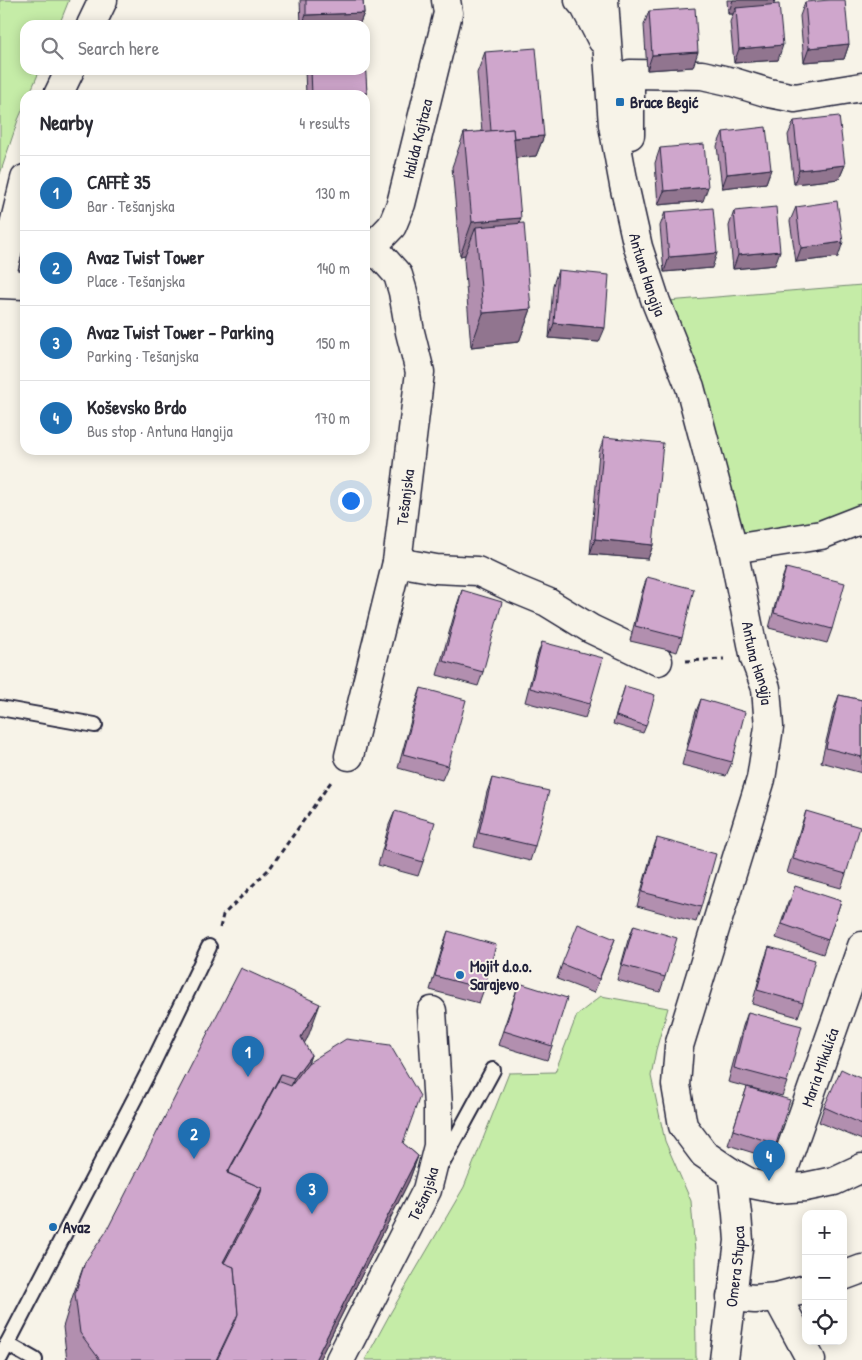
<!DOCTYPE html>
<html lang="en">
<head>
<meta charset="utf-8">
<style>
	:root { --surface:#fff; --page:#f2f2f3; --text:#2b2b33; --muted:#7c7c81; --line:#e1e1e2; --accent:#1f6fb2 }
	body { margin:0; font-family:"Patrick Hand",sans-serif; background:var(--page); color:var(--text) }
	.controls { position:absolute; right:15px; bottom:15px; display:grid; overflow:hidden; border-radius:10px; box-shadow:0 2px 12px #0003 }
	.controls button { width:45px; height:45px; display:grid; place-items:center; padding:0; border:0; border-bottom:1px solid var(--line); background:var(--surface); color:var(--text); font:25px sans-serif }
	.you { position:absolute; left:350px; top:500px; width:18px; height:18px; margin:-12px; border:4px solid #fff; border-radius:50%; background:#1a73e8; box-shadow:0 0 0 8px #1a73e833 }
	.badge { display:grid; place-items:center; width:32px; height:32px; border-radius:50%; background:var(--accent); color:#fff; font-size:16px; font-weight:700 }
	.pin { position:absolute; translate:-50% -41px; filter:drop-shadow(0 1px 2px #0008) }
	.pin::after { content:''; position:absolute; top:26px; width:18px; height:15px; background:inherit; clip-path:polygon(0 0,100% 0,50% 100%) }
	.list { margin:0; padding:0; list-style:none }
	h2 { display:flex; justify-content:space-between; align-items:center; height:65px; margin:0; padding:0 20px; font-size:21px }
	h2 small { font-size:16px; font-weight:400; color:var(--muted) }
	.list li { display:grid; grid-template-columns:32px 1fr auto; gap:15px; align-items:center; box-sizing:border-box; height:75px; padding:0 20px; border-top:1px solid var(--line) }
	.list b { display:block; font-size:19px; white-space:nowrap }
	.list p { margin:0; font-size:16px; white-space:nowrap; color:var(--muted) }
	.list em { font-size:16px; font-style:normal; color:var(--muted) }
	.icon { flex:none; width:28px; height:28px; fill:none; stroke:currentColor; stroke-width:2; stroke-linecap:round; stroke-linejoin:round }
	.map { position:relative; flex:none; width:862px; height:1360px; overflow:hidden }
	.search { position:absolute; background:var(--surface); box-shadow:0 2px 12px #0003; left:20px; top:20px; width:350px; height:55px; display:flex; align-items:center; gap:12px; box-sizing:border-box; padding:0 18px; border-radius:15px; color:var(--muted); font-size:19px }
	.panel { position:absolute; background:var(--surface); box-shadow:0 2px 12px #0003; left:20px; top:90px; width:350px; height:365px; border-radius:15px }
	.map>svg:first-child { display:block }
	.green { fill:#c5eca7; stroke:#748771 }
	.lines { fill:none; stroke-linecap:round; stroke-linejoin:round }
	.service-casing { stroke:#22223b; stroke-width:18 }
	.minor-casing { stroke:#22223b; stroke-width:31 }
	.secondary-casing { stroke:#22223b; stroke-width:31 }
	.path { stroke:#22223b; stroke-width:3; stroke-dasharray:5 4; stroke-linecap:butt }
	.service { stroke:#f7f3e8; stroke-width:14 }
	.minor { stroke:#f7f3e8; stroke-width:28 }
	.secondary { stroke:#f7f3e8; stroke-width:28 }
	.wall { fill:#b28faf; stroke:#22223b }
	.shaded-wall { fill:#91748f; stroke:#22223b }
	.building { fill:#cfa6cc; stroke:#22223b }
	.poi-dot { fill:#1f6fb2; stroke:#f7f3e8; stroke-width:2 }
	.labels { text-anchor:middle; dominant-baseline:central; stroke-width:4; stroke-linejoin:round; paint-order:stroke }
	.poi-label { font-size:16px; font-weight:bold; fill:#22223b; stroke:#f7f3e8; text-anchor:start }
	.street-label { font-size:16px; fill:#22223b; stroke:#f7f3e8 }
</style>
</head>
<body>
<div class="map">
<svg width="862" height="1360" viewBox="0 0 862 1360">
	<rect width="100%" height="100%" fill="#f7f3e8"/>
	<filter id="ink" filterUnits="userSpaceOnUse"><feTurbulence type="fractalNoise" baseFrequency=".02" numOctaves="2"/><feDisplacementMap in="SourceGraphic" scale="10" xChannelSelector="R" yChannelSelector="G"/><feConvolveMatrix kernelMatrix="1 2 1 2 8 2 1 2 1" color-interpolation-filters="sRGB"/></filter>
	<g filter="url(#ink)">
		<g class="green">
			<polygon points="0,0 69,0 59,25 25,25 25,70 40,70 29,95 25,95 25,104 18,120 0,174"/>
			<polygon points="862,285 862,516 723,547 656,302"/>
			<polygon points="601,996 668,1008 656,1050 651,1076 665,1141 691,1201 695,1252 696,1360 365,1360 391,1312 464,1187 509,1073 555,1072 577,1015"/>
		</g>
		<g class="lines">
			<defs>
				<g id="service">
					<polyline points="0,708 95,725"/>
					<polyline points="443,1162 493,1070"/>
					<polyline points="7,1344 35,1360"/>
					<polyline points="0,1358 152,1065 209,947"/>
				</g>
				<g id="minor">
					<polyline points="579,0 585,7 602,40"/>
					<path id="s1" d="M604,0L613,125L624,185L638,247L656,302L690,387L733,549L755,659L766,688L769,727L761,779L679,1046L676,1085L683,1126L704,1154L732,1173L752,1184L777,1189L805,1187L834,1181L862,1168"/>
					<polyline points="630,135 630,74 702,75 733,82 769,93 795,98 862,87"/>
					<path id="s2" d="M365,254L392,226L401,204L448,13L446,0"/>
					<polyline points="0,284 25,285"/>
					<polyline points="733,549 821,535 862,519"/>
					<polyline points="397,562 436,569 477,571 513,588 547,602 591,629 658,661"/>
					<path id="s3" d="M349,756L397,562L420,372L410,332L403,292L398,275L381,256L368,252"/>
					<path id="s4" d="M777,1189L862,946"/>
					<polyline points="843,1276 862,1269"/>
					<polyline points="731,1297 755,1299 777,1297 806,1289"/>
					<polyline points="777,1297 811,1360"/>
					<path id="s5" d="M340,1360L427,1190L438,1146V1106L432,1011"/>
					<path id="s6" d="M724,1360L739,1241L737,1214L732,1173"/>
				</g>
				<g id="secondary">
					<polyline points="91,25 103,0"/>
					<polyline points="58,95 70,70"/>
					<polyline points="0,283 25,179"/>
				</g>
			</defs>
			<use href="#service" class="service-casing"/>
			<use href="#minor" class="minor-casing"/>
			<use href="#secondary" class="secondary-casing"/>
			<g class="path">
				<polyline points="686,661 724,659"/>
				<polyline points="220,928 223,915 270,868 333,779"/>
			</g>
			<use href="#service" class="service"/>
			<use href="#minor" class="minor"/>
			<use href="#secondary" class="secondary"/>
		</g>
		<g class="wall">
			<polygon points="300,0 363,0 364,13 359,25 301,25"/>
			<polygon points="727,0 775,0 773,4 778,60 734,63 730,22 733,14 728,14"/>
			<polygon points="805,2 849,44 844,59 804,62 800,16"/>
			<polygon points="649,11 693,67 647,70 644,25"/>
			<polygon points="485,52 544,136 536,156 516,158 519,223 531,309 519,342 471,347 464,260 465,255 460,256 452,167 464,133 482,132 477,73"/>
			<polygon points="305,70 365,70 367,93 365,98 365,95 306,95"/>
			<polygon points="794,121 845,165 839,179 794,184 788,135"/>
			<polygon points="723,132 771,169 766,183 722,188 717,146"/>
			<polygon points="660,148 703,201 658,205 655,163"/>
			<polygon points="796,207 838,257 796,262 790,221"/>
			<polygon points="734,211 775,265 733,269 729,226"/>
			<polygon points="665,212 712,268 664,272 660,226"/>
			<polygon points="558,270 599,342 549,338 553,285"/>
			<polygon points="604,437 653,545 648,559 590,554 599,452"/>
			<polygon points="786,568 832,629 827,643 769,628 781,582"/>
			<polygon points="647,577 682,638 677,652 630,641 642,592"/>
			<polygon points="462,590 483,672 478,686 437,675 457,605"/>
			<polygon points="542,642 590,704 585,718 525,702 537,656"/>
			<polygon points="625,686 646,726 643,733 613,724"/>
			<polygon points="421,688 448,766 442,780 398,768 416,702"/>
			<polygon points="839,695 862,700 862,773 821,762 834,709"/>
			<polygon points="701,699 732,762 726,776 682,765 695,714"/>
			<polygon points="492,778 535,846 530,861 474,847 487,792"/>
			<polygon points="395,811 423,862 418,876 378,865 389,825"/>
			<polygon points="806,811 846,874 841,888 787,873 801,826"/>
			<polygon points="657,838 701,907 696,922 637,906 652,852"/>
			<polygon points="789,900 841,901 823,954 776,938"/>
			<polygon points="634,925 665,977 660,992 617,980 628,940"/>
			<polygon points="448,931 484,989 479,1003 430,990 443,945"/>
			<polygon points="615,939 594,993 557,979 562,964"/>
			<polygon points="769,947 803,1003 798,1017 752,1004 764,961"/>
			<polygon points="519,983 552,1046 547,1060 498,1045"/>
			<polygon points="748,1012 787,1082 782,1096 748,1087 776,1144 770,1158 728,1145 747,1087 728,1082 743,1026"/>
			<polygon points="308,1037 304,1043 311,1055 308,1063 418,1156 409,1181 319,1360 67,1360 63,1327 73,1295 85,1262"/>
			<polygon points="862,1079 862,1140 819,1122 824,1107"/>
		</g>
		<g class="shaded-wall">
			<polygon points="733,0 775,0 771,11 736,8 733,14 728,14"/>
			<polygon points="364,13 359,25 302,25 306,15"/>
			<polygon points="849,44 844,59 804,62 809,48"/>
			<polygon points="783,45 778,60 734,63 739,49"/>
			<polygon points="698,52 693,67 647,70 652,55"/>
			<polygon points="367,93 365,98 365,95 327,95"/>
			<polygon points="544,136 536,156 485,161 492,140"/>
			<polygon points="845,165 839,179 794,184 799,170"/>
			<polygon points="771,169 766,183 722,188 727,174"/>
			<polygon points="708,187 703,201 658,205 664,191"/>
			<polygon points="521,218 509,252 476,227 465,255 460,256 472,222"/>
			<polygon points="843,242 838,257 796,262 801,248"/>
			<polygon points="780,251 775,265 733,269 738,255"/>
			<polygon points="717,253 712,268 664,272 669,257"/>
			<polygon points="531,309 519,342 471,347 483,313"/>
			<polygon points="554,323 605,328 599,342 549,338"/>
			<polygon points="595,539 653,545 648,559 590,554"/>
			<polygon points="320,1004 308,1037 289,1070 301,1037"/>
			<polygon points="311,1055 299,1088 282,1112 294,1078"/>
			<polygon points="281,1074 268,1107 228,1182 227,1173"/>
			<polygon points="418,1156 409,1181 319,1360 315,1360"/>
			<polygon points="262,1188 250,1222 224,1272 223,1262"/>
		</g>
		<g class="building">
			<polygon points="306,0 363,0 364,13 306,15"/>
			<polygon points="830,0 845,0 849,44 809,48 805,2"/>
			<polygon points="779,4 783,45 739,49 736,8"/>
			<polygon points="695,8 698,52 652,55 649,11"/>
			<polygon points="536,48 544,136 514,138 513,129 491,131 485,52"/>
			<polygon points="365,58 367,93 327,95 312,95 311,70 365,70"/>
			<polygon points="839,116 845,165 799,170 794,121"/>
			<polygon points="766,127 771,169 727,174 723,132"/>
			<polygon points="513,129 521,218 472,222 464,133"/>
			<polygon points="704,144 708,187 664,191 660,148"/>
			<polygon points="837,201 843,242 801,248 796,207"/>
			<polygon points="776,207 780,251 738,255 734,211"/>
			<polygon points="713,208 717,253 669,257 665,212"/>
			<polygon points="524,223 531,309 483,313 476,227"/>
			<polygon points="558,270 609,275 605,328 554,323"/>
			<polygon points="604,437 663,443 653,545 595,539"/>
			<polygon points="786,568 845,583 832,629 774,613"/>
			<polygon points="647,577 694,589 682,638 635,626"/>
			<polygon points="462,590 502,602 483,672 443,661"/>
			<polygon points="542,642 603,658 590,704 530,688"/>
			<polygon points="625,686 655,695 646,726 616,716"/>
			<polygon points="421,688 466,700 448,766 403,754"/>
			<polygon points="839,695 862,700 862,757 826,748"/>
			<polygon points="701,699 745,712 732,762 687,750"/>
			<polygon points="492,778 549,791 535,846 479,833"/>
			<polygon points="395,811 435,822 423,862 383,850"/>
			<polygon points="806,811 860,827 846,874 793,859"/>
			<polygon points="657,838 716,854 701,907 642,892"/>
			<polygon points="795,886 841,901 828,940 782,924"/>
			<polygon points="578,924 615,939 599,979 562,964"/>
			<polygon points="634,925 677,938 665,977 622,965"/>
			<polygon points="448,931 496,945 484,989 435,976"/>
			<polygon points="769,947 815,960 803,1003 757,990"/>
			<polygon points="241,968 320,1004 301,1037 311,1055 294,1078 281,1074 227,1173 262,1188 223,1262 234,1267 238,1314 216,1360 100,1360 80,1333 75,1294 85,1262 106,1232"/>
			<polygon points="519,983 567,998 552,1046 504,1031"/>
			<polygon points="748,1012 802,1026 787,1082 734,1068"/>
			<polygon points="346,1039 390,1045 420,1096 403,1143 418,1156 315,1360 217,1360 235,1322 238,1314 234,1267 224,1263 260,1196 262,1188 228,1173 278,1081 291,1086 308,1063"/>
			<polygon points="841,1069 862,1079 862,1124 824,1107"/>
			<polygon points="747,1087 790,1100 776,1144 733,1130"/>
		</g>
	</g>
	<g class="poi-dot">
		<rect x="615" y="97" width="10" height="10" rx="2.5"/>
		<circle cx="460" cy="975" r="5"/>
		<circle cx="53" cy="1227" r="5"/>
	</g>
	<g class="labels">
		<g class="poi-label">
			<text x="630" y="102">Brace Begić</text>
			<text x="470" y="966">Mojit d.o.o.<tspan x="470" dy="18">Sarajevo</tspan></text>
			<text x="63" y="1227">Avaz</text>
		</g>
		<g class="street-label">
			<text stroke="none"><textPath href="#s2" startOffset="130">Halida Kajtaza</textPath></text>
			<text stroke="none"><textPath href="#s1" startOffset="279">Antuna Hangija</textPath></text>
			<text stroke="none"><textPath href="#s3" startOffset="265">Tešanjska</textPath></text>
			<text stroke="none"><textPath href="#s1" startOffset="684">Antuna Hangija</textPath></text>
			<text stroke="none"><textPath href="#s4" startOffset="129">Maria Mikulića</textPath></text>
			<text stroke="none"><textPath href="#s5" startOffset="186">Tešanjska</textPath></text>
			<text stroke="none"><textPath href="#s6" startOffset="94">Omera Stupca</textPath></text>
		</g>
	</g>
</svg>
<div class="controls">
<button>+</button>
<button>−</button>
<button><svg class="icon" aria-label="locate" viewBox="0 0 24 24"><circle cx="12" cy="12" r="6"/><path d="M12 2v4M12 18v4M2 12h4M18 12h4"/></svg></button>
</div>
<div class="you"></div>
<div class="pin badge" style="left:248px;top:1077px">1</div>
<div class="pin badge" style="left:194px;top:1159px">2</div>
<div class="pin badge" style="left:312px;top:1214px">3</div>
<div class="pin badge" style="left:769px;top:1181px">4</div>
<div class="search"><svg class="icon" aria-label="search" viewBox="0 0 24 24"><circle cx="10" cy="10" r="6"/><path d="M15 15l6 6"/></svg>Search here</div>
<section class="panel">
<h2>Nearby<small>4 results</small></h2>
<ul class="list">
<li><span class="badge">1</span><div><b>CAFFÈ 35</b><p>Bar · Tešanjska</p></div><em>130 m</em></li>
<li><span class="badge">2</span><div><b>Avaz Twist Tower</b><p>Place · Tešanjska</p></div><em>140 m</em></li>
<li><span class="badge">3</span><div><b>Avaz Twist Tower - Parking</b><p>Parking · Tešanjska</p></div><em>150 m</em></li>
<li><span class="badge">4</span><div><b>Koševsko Brdo</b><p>Bus stop · Antuna Hangija</p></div><em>170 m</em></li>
</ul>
</section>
</div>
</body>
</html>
